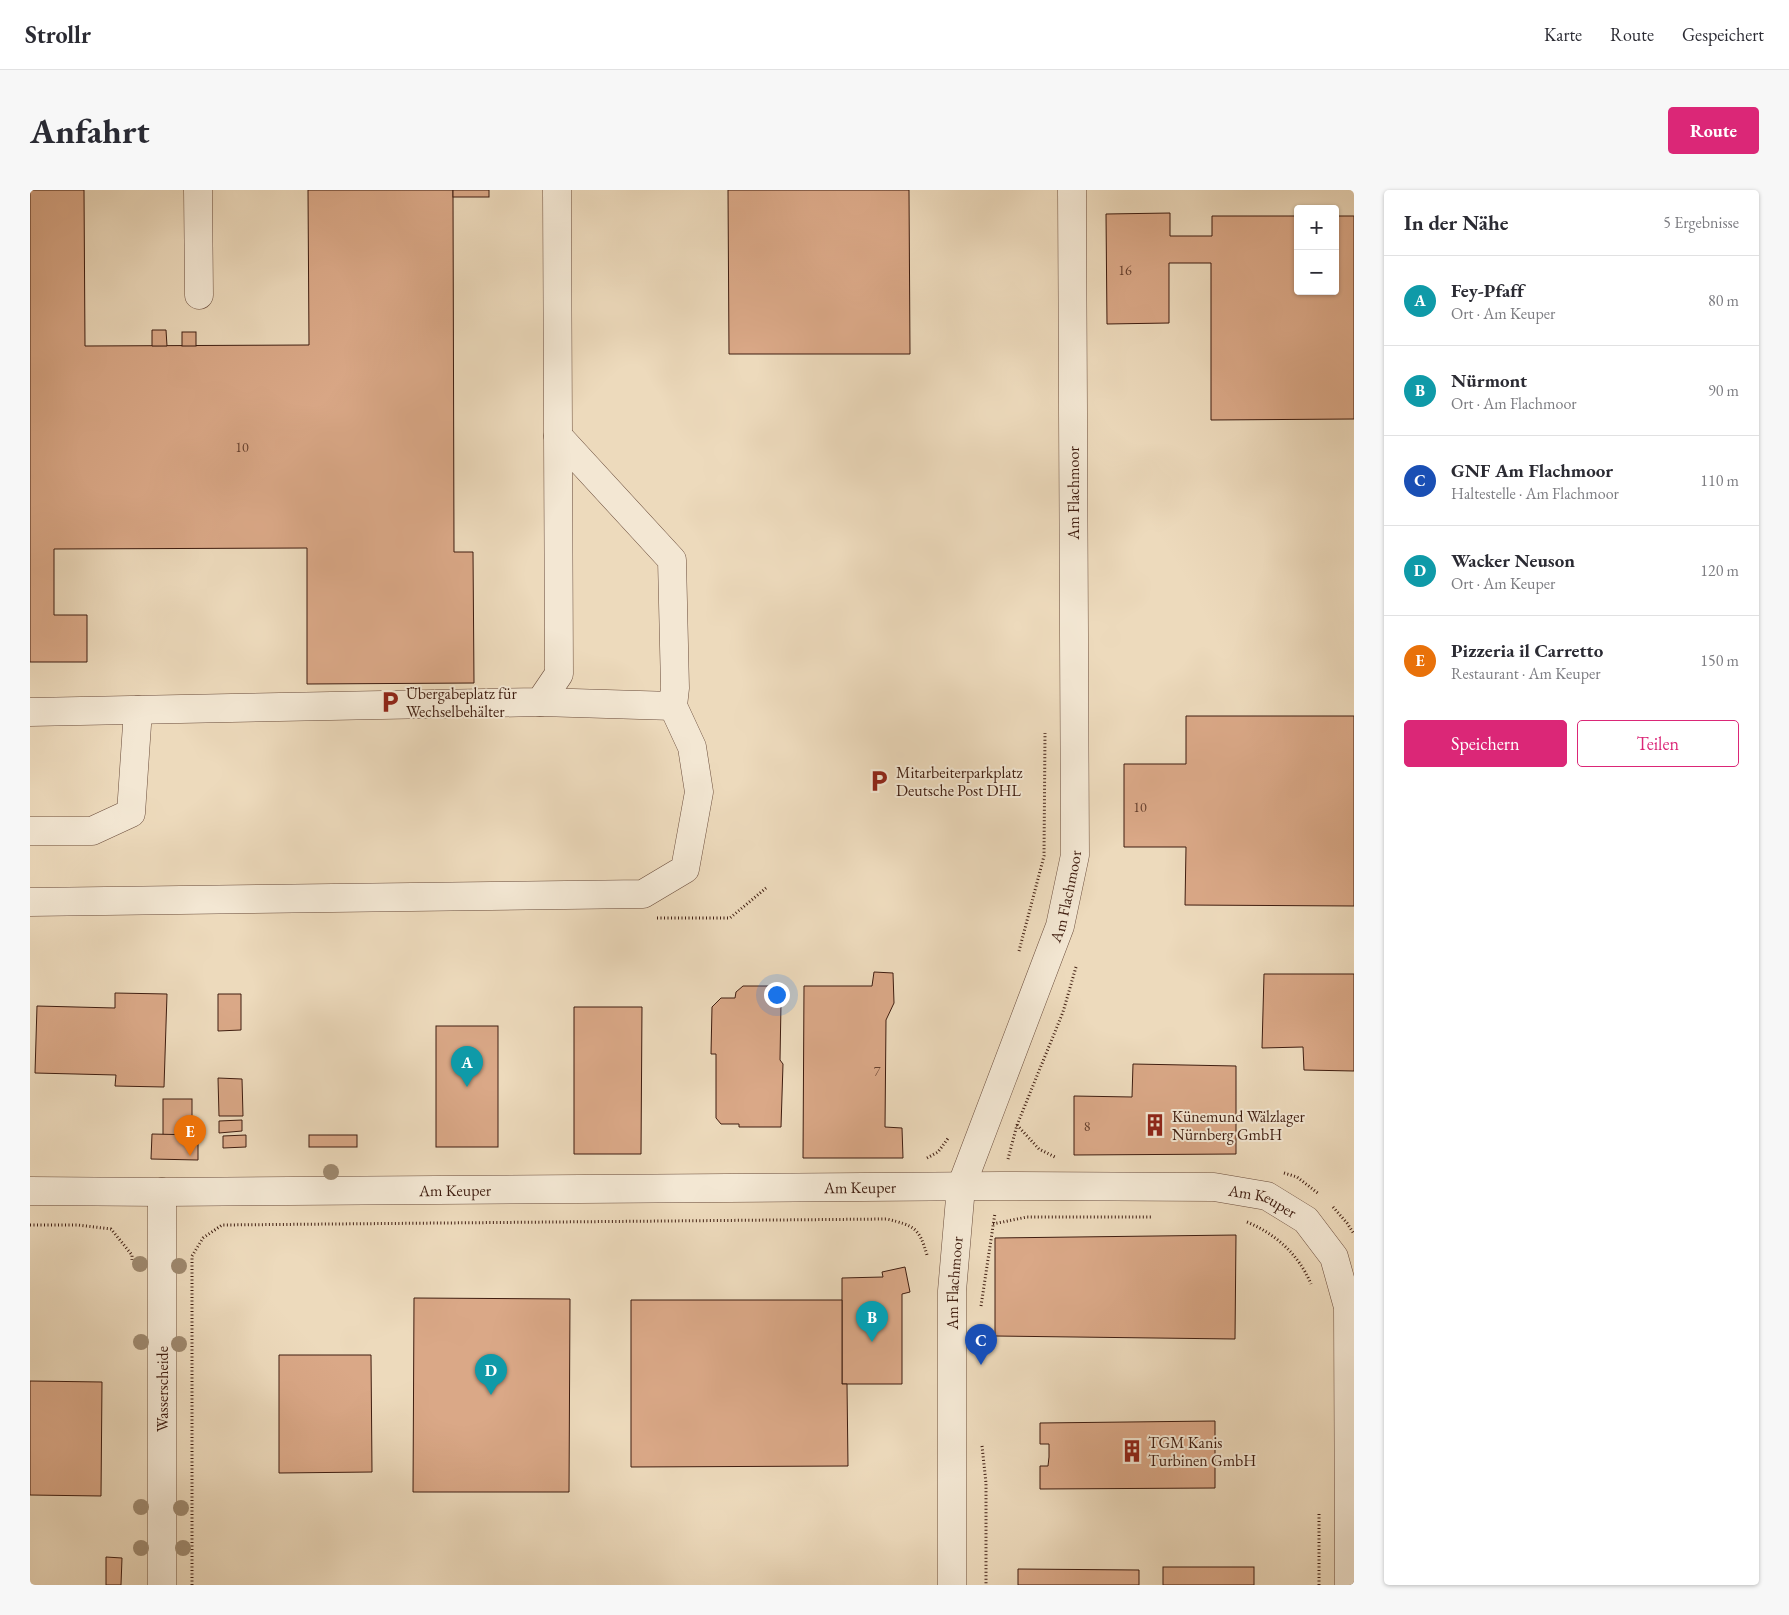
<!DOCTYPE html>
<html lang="de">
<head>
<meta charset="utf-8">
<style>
	:root { --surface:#fff; --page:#f7f7f7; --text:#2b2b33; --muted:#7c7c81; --line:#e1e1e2; --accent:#db2777 }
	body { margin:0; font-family:"EB Garamond",serif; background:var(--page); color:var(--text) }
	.controls { position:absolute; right:15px; top:15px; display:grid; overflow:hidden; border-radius:5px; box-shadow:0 1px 4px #0004 }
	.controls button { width:45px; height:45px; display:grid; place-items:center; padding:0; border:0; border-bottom:1px solid var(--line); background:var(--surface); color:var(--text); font:25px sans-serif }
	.you { position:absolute; left:746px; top:804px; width:18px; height:18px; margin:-12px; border:4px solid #fff; border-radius:50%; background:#1a73e8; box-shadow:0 0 0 8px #1a73e833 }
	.badge { display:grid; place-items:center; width:32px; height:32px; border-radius:50%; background:var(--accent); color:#fff; font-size:16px; font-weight:700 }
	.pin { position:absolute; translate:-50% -41px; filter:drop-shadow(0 1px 2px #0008) }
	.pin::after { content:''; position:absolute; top:26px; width:18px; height:15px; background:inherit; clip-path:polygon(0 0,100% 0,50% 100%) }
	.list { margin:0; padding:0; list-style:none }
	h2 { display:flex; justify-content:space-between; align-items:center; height:65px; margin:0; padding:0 20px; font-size:21px }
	h2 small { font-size:16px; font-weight:400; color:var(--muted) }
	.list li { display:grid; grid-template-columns:32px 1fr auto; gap:15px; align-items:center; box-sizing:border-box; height:90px; padding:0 20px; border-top:1px solid var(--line) }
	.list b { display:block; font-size:19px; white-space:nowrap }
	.list p { margin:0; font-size:16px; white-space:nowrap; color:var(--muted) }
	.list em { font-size:16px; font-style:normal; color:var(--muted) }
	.actions { display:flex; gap:10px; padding:15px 20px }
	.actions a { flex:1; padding:11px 0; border:1px solid var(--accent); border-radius:5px; text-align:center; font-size:18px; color:var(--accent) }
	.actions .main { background:var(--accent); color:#fff }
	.map { position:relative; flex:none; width:1324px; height:1395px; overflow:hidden; border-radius:5px }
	header { display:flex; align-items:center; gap:30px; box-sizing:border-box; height:70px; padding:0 25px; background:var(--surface); border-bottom:1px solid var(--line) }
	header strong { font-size:24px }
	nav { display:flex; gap:28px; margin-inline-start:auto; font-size:18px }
	.intro { display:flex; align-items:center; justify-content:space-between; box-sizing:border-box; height:120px; padding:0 30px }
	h1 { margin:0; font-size:35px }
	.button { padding:12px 22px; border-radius:5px; background:var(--accent); color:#fff; font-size:18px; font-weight:700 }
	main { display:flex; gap:30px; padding:0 30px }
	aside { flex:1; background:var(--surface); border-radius:5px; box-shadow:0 1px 4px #0004 }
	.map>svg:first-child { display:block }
	.building { fill:#daa887; stroke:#3f1d10 }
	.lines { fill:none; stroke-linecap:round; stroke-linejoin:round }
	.minor-casing { stroke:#6a4c3b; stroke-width:29 }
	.path { stroke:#3f1d10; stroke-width:3; stroke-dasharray:1 2.5; stroke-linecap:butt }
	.minor { stroke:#f3e7d3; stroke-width:28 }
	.tree { fill:#9e896f }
	.labels { text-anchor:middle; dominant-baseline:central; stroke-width:4; stroke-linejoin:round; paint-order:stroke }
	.number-label { font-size:14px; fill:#66402e }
	.street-label { font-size:16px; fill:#3f1d10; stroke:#f3e7d3 }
	.poi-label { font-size:16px; fill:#3f1d10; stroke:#f3e7d3; text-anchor:start }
</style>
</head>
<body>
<header>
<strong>Strollr</strong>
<nav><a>Karte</a><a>Route</a><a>Gespeichert</a></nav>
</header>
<div class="intro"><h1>Anfahrt</h1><a class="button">Route</a></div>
<main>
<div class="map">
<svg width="1324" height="1395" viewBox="0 0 1324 1395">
	<rect width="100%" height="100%" fill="#eddabc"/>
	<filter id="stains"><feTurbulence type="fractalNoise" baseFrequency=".004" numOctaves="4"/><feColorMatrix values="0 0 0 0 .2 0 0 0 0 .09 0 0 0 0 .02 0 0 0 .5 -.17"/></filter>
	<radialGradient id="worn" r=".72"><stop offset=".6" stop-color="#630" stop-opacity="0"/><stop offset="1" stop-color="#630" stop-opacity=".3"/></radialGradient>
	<g class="building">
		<polygon points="0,0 54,0 55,156 279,155 278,0 423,0 424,362 443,362 444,493 277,494 277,358 24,359 24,425 57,425 57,472 0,472"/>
		<rect x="423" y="0" width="36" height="7"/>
		<polygon points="698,0 879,0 880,164 699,164"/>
		<polygon points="1140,23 1140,46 1182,46 1182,26 1268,26 1268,101 1305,101 1305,26 1324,26 1324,229 1181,230 1181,73 1139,73 1139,133 1077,134 1076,24"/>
		<polygon points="122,140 136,140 137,156 122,156"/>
		<rect x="152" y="142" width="14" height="14"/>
		<polygon points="1156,526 1324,526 1324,716 1155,715 1156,657 1094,657 1094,574 1156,574"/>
		<polygon points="844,782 863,783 864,813 856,830 855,937 872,938 873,968 773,968 774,796 842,796"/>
		<polygon points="1234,784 1324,784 1324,881 1274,880 1273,857 1232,858"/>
		<polygon points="713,796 748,796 748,813 751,814 750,870 753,874 751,937 709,937 709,934 691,934 686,928 686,864 681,864 682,817 691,808 705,808 706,802"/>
		<polygon points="85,803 137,804 134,897 85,896 86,885 5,883 7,816 85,818"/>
		<polygon points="188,804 211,804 211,840 188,841"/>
		<polygon points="544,817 612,817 611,964 544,964"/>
		<rect x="406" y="836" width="62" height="121"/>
		<polygon points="1103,874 1206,876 1206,964 1044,965 1044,906 1102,907"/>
		<polygon points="188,888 212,889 213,926 189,926"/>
		<rect x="133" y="909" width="29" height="36"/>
		<polygon points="212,930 212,941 189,943 189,931"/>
		<polygon points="122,944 168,945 168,970 121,969"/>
		<polygon points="216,945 216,957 193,958 193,946"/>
		<rect x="279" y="945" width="48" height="12"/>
		<polygon points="1206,1045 1205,1149 965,1146 965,1048"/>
		<polygon points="875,1077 880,1102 872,1104 872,1194 812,1194 812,1088 853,1087 852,1082"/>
		<polygon points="384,1108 540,1109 539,1302 383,1302"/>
		<polygon points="601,1110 812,1110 812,1194 817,1194 818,1276 601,1277"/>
		<polygon points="249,1165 341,1165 342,1282 249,1283"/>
		<polygon points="0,1191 72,1192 71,1306 0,1305"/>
		<polygon points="1185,1231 1185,1298 1010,1299 1010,1276 1018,1276 1019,1267 1019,1254 1010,1254 1010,1233"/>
		<polygon points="76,1367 92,1368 91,1395 76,1395"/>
		<rect x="1133" y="1377" width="91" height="18"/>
		<polygon points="988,1379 1109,1380 1109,1395 988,1395"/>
	</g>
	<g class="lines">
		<defs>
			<g id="minor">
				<polyline points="168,0 169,105"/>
				<polyline points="510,512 643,516"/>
				<polyline points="0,522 510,512 529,484 527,0"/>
				<polyline points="0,641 62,641 101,623 108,520"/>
				<polyline points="0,712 613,704 655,679 669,602 662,557 643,516 645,498 642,370 528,246"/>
				<path id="s1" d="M0,1001L132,1002L970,996L1184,997L1237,1006L1276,1030L1304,1067L1318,1117L1319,1395"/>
				<polyline points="132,1002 132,1395"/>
				<path id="s2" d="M922,1395V1101L931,997L1030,736L1045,665L1042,0"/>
			</g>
		</defs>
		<use href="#minor" class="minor-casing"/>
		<g class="path">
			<polyline points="627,728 700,728 736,698"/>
			<polyline points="989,761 1014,666 1015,543"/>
			<polyline points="987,935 1009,959 1025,967"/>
			<polyline points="897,968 908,962 919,947"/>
			<polyline points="978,969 987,935 1033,822 1046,777"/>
			<polyline points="1254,983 1267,987 1289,1004"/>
			<polyline points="1303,1017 1317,1033 1324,1044"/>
			<path d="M1217,1032C1246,1044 1269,1065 1281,1094"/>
			<polyline points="963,1034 997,1027 1121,1027"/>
			<polyline points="0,1035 48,1035 81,1039 102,1065 102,1070"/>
			<polyline points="951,1116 965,1023"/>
			<polyline points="952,1256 956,1293 956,1395"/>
			<path d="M162,1395V1066L173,1048L192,1035L857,1029C884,1036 889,1037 897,1065"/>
			<polyline points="1289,1395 1289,1322"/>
		</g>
		<use href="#minor" class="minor"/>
	</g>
	<g class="tree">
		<circle cx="301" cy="982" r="8"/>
		<circle cx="110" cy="1074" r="8"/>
		<circle cx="149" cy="1076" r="8"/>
		<circle cx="111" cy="1152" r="8"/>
		<circle cx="149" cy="1154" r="8"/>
		<circle cx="111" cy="1317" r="8"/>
		<circle cx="151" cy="1318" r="8"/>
		<circle cx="111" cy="1358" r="8"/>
		<circle cx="153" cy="1358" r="8"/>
	</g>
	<defs>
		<symbol id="parking-bare" viewBox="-9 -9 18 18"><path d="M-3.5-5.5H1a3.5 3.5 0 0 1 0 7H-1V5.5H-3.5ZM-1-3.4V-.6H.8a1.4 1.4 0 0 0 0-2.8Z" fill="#8f2418" stroke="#f3e7d3" stroke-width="2.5" paint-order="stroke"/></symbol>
		<symbol id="building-bare" viewBox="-9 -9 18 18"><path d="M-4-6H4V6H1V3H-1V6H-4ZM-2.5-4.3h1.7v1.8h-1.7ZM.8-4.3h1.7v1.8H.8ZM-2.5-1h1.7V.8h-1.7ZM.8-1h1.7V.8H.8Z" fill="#8f2418" stroke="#f3e7d3" stroke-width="2.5" paint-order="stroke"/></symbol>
	</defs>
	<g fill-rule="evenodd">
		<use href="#parking-bare" x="344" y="496" width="32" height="32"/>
		<use href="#parking-bare" x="833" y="575" width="32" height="32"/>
		<use href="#building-bare" x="1109" y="919" width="32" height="32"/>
		<use href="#building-bare" x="1086" y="1245" width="32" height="32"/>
	</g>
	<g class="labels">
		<g class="number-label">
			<text x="1095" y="80">16</text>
			<text x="212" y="257">10</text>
			<text x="1110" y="617">10</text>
			<text x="847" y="881">7</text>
			<text x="1057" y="936">8</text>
		</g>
		<g class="street-label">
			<text transform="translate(1043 303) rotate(-90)">Am Flachmoor</text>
			<text stroke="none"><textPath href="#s2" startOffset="708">Am Flachmoor</textPath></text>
			<text stroke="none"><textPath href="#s1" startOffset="830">Am Keuper</textPath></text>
			<text stroke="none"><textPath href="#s1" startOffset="425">Am Keuper</textPath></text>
			<text stroke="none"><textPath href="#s1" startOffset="1235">Am Keuper</textPath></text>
			<text stroke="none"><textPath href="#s2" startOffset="302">Am Flachmoor</textPath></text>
			<text transform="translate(132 1199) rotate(-90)">Wasserscheide</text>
		</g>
		<g class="poi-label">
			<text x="376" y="503">Übergabeplatz für<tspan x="376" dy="18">Wechselbehälter</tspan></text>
			<text x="866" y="582">Mitarbeiterparkplatz<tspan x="866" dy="18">Deutsche Post DHL</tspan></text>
			<text x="1142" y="926">Künemund Wälzlager<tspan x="1142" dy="18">Nürnberg GmbH</tspan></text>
			<text x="1118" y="1252">TGM Kanis<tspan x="1118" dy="18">Turbinen GmbH</tspan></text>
		</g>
	</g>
	<rect width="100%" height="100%" filter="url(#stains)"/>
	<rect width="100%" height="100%" fill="url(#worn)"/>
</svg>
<div class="controls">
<button>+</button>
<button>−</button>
</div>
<div class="you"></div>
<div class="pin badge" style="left:437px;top:897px;background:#0f9aa8">A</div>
<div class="pin badge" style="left:842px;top:1152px;background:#0f9aa8">B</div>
<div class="pin badge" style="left:951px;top:1175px;background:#1a4fb4">C</div>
<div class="pin badge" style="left:461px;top:1205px;background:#0f9aa8">D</div>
<div class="pin badge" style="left:160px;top:966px;background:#e8710a">E</div>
</div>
<aside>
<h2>In der Nähe<small>5 Ergebnisse</small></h2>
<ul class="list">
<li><span class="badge" style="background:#0f9aa8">A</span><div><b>Fey-Pfaff</b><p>Ort · Am Keuper</p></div><em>80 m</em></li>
<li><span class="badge" style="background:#0f9aa8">B</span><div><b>Nürmont</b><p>Ort · Am Flachmoor</p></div><em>90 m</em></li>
<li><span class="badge" style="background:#1a4fb4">C</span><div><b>GNF Am Flachmoor</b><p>Haltestelle · Am Flachmoor</p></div><em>110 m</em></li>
<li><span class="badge" style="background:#0f9aa8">D</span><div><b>Wacker Neuson</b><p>Ort · Am Keuper</p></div><em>120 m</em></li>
<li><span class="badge" style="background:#e8710a">E</span><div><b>Pizzeria il Carretto</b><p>Restaurant · Am Keuper</p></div><em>150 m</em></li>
</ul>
<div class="actions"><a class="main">Speichern</a><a>Teilen</a></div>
</aside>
</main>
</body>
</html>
